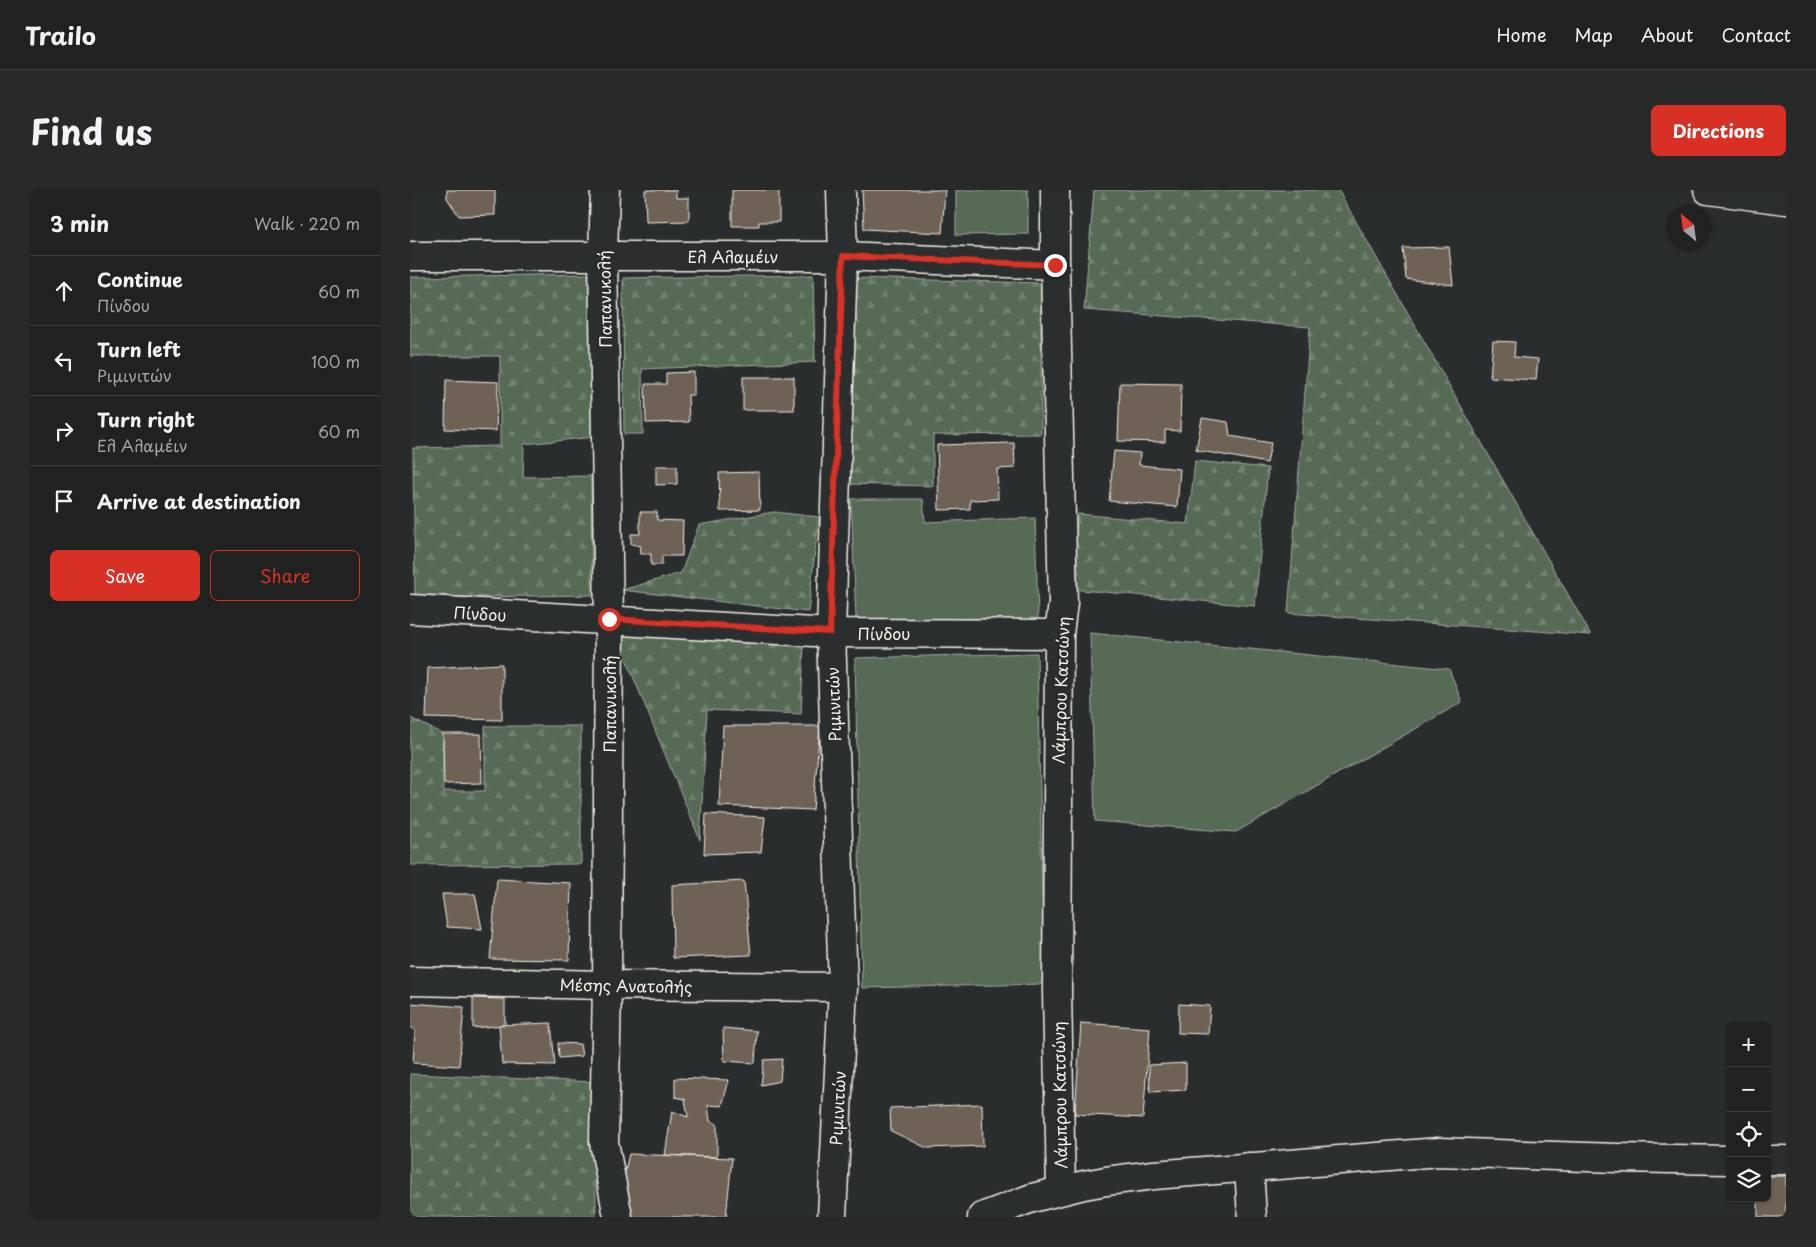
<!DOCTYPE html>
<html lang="en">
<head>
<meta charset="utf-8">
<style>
	:root { --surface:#202222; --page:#282a2a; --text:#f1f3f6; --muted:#a2a4a5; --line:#3d3f40; --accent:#d93025 }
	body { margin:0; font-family:"Playpen Sans",sans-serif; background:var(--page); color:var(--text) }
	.controls { position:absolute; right:15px; bottom:15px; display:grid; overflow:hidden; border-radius:8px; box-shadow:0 1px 4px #0004 }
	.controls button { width:45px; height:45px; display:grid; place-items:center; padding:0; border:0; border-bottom:1px solid var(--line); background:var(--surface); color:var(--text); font:25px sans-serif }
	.compass { position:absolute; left:1256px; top:15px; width:45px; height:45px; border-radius:50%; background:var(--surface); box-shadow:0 1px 4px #0004; rotate:331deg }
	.stop { position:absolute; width:15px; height:15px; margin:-11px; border:4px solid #d93025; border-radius:50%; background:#fff }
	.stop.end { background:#d93025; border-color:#fff; box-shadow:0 1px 5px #0008 }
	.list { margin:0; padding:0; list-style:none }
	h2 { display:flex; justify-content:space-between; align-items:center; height:65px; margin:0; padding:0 20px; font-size:21px }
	h2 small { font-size:16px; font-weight:400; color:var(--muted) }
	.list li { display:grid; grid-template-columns:32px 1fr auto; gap:15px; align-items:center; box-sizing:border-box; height:70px; padding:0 20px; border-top:1px solid var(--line) }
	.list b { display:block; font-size:19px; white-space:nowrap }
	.list p { margin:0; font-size:16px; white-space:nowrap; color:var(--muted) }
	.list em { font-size:16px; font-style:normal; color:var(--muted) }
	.actions { display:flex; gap:10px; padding:15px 20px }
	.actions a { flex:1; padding:11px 0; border:1px solid var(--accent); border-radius:8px; text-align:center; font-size:18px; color:var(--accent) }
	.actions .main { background:var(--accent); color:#fff }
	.icon { flex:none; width:28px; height:28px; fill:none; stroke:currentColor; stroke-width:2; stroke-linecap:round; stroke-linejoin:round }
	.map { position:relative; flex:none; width:1376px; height:1027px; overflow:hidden; border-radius:8px }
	header { display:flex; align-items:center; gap:30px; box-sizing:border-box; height:70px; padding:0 25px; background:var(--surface); border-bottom:1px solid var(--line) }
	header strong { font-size:24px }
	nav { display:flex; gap:28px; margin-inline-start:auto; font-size:18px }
	.intro { display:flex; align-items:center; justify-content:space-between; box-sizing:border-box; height:120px; padding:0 30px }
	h1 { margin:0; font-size:35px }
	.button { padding:12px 22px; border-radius:8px; background:var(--accent); color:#fff; font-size:18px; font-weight:700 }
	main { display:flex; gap:30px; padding:0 30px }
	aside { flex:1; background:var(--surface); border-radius:8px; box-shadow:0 1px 4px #0004 }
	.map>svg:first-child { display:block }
	.green { fill:#566b57; stroke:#a5aea0 }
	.forest { fill:url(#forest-firs); stroke:#a5aea0 }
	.building { fill:#6d6254; stroke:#f4f1e8 }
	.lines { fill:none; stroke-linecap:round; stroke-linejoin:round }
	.minor-casing { stroke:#f4f1e8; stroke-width:31 }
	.tertiary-casing { stroke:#f4f1e8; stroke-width:31 }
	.minor { stroke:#2a2d2e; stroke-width:28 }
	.tertiary { stroke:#2a2d2e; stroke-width:28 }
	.route { stroke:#d93025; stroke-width:6 }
	.labels { text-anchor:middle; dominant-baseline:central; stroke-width:4; stroke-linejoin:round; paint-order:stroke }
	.street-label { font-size:16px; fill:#f4f1e8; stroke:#2a2d2e }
</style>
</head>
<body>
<header>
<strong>Trailo</strong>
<nav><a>Home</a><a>Map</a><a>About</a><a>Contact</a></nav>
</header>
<div class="intro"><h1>Find us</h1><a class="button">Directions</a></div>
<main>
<aside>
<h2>3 min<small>Walk · 220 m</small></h2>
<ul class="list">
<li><svg class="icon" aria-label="ahead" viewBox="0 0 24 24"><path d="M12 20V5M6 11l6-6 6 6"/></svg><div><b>Continue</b><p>Πίνδου</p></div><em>60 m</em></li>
<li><svg class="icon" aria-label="left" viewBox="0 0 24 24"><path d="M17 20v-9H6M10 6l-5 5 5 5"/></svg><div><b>Turn left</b><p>Ριμινιτών</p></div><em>100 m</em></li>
<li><svg class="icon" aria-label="right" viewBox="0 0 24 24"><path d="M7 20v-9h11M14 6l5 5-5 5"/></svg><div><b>Turn right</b><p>Ελ Αλαμέιν</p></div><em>60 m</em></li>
<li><svg class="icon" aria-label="arrive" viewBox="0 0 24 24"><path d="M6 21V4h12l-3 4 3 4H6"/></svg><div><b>Arrive at destination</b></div></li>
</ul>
<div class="actions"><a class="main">Save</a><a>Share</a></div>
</aside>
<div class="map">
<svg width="1376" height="1027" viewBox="0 0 1376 1027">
	<defs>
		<pattern id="forest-firs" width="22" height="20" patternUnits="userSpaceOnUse" patternTransform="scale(1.25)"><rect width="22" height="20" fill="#566b57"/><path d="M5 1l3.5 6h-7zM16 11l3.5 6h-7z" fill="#6f816f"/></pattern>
	</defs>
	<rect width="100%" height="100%" fill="#2a2d2e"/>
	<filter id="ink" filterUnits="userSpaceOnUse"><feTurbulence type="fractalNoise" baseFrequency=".02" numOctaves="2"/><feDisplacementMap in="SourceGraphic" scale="10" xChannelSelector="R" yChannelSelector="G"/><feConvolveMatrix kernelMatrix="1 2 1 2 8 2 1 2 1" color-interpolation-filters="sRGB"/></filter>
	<g filter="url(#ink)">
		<g class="green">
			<polygon points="546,0 618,0 618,44 546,45"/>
			<polygon points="441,309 513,309 515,332 625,328 628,430 446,429"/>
			<polygon points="680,443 1039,479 1052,512 826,642 685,631"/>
			<polygon points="627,463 634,794 452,798 445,468"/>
		</g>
		<g class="forest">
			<polygon points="684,0 928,0 1181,445 878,423 900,137 674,120"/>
			<polygon points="182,84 185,247 114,254 113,287 181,286 182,405 5,408 3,258 90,256 90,166 0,166 0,87"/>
			<polygon points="403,85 405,172 232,179 233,244 214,244 213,88"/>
			<polygon points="443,88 631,93 631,244 523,245 523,296 437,294"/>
			<polygon points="785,271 858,278 845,416 661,399 668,324 778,334"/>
			<polygon points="364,322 409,327 398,422 212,400 271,383 289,335"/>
			<polygon points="205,442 394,451 391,524 297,520 290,650"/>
			<polygon points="0,528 33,544 33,601 75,601 75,536 171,536 171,674 0,675"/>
			<polygon points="0,884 185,892 186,1027 0,1027"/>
		</g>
		<g class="building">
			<polygon points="37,0 85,0 85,25 49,26 37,8"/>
			<polygon points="235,0 266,0 266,8 279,8 279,31 236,32"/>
			<polygon points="322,0 369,0 369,32 349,32 349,36 322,36"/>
			<polygon points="452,0 535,0 532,43 454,39"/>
			<polygon points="1039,57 1043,95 996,89 993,58"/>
			<polygon points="1083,151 1105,152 1104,167 1128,169 1126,190 1080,187"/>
			<polygon points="284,182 284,205 278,205 279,232 236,233 235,194 256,194 256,183"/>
			<rect x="333" y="187" width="51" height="33"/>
			<polygon points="36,190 88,192 86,241 35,239"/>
			<polygon points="710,193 771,194 770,241 755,240 755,252 708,251"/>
			<polygon points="792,228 818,232 820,246 861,253 857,273 786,260"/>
			<polygon points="604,253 605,278 587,279 588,309 560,310 560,319 529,320 527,255"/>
			<polygon points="704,261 730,263 729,275 770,279 767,317 699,311"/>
			<polygon points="246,276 267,276 267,294 246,295"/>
			<polygon points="349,282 350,320 310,321 309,283"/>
			<polygon points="230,322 247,322 247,330 273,331 272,366 252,366 252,375 241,375 241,364 230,364 231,356 221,354 221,344 230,344"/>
			<polygon points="92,474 92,530 16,528 18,478"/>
			<polygon points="313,536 410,536 403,620 309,616"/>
			<polygon points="33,544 71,544 72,593 34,594"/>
			<polygon points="296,624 355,627 351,662 294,664"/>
			<polygon points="87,689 161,693 159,770 80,769"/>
			<polygon points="334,691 341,765 263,768 262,695"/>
			<polygon points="32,704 65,704 72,739 37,737"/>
			<polygon points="63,808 95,809 95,835 63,838"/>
			<polygon points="0,813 54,817 49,876 3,873 5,840 0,837"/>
			<polygon points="769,814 800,816 798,844 768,843"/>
			<polygon points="141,833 145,875 92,874 89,835"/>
			<polygon points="671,833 740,838 733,928 665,924"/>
			<polygon points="313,838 347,841 345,873 314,871"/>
			<polygon points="148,853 170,854 172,866 149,868"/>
			<polygon points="372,869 370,891 351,895 354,870"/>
			<polygon points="776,873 776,900 740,902 739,875"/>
			<polygon points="265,888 319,890 312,916 298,915 300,931 307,934 307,967 255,965 262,921 278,927 275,909 265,907"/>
			<polygon points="572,914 573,956 517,958 481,941 480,918"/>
			<polygon points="219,964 322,968 316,1027 214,1027 207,1014"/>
			<polygon points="1357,986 1376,986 1376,1027 1348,1027 1348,1008 1357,1008"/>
		</g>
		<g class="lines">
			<defs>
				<g id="minor">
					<polyline points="195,0 193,65 199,429 197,795 194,952 208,1027"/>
					<polyline points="1298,0 1376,10"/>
					<polyline points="645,75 645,0"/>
					<polyline points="0,419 421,443 649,444"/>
					<polyline points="0,791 197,795 433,797"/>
					<polyline points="839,977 842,1027"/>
					<polyline points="422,1027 433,797 421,443 433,66 431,0"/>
				</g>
				<g id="tertiary">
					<polyline points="0,66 433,66 645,75 653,413 649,444 647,802 651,1000"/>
					<polyline points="1357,970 1376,970"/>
					<polyline points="572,1027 622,1008 674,995 696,991 744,985 1029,962 1207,968 1320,970"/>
				</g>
			</defs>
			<use href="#minor" class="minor-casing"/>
			<use href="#tertiary" class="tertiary-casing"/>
			<use href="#minor" class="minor"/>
			<use href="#tertiary" class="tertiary"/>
		</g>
	</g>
	<g class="lines" filter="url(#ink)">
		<polyline class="route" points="199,429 420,442 433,66 645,75"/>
	</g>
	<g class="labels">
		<g class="street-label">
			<text x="323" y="66">Ελ Αλαμέιν</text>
			<text transform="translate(194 109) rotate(-91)">Παπανικολή</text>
			<text transform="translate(70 423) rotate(3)">Πίνδου</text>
			<text x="474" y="443">Πίνδου</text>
			<text transform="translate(650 500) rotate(-88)">Λάμπρου Κατσώνη</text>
			<text transform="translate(199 514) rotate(-90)">Παπανικολή</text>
			<text transform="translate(423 514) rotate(-92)">Ριμινιτών</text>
			<text transform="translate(216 795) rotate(1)">Μέσης Ανατολής</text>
			<text transform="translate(649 905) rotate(-91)">Λάμπρου Κατσώνη</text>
			<text transform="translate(427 918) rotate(-87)">Ριμινιτών</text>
		</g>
	</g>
</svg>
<div class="controls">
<button>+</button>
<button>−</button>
<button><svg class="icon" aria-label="locate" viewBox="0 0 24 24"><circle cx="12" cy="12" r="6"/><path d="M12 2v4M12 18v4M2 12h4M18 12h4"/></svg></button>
<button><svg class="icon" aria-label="layers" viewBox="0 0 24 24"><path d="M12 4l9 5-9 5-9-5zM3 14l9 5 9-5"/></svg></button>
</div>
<svg class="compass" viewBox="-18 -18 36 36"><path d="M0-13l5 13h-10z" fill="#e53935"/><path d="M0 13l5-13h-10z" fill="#a2a4a5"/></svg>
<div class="stop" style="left:199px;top:429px"></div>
<div class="stop end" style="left:645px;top:75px"></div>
</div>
</main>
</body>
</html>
